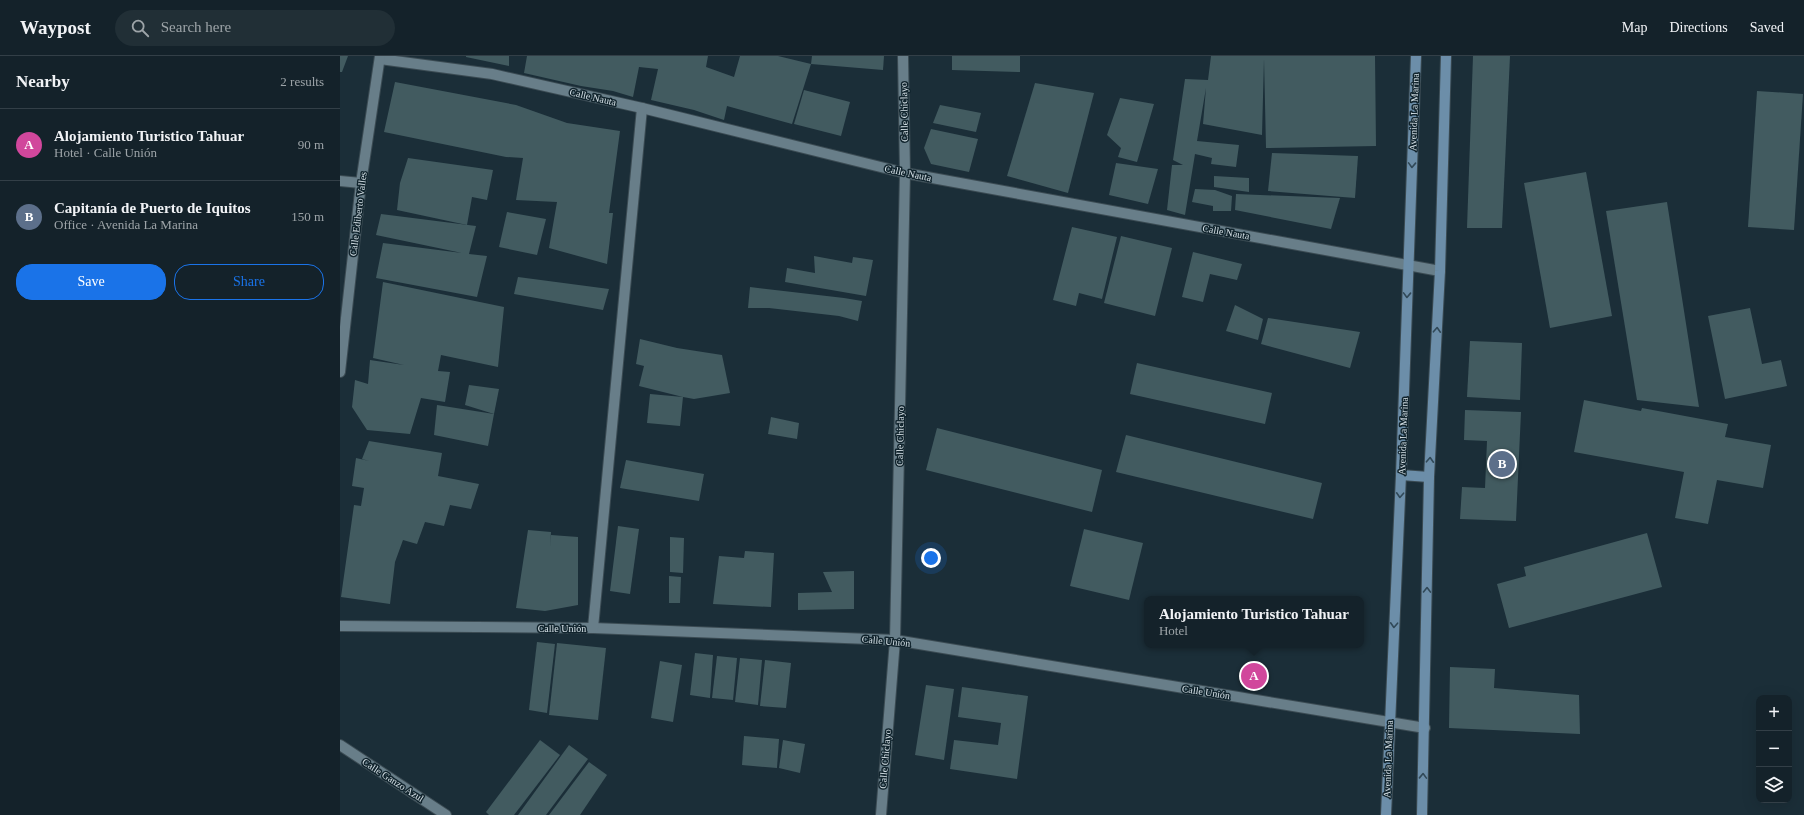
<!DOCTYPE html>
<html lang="en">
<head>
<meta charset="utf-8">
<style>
	:root { --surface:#14222a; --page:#212f36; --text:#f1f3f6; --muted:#9da4a8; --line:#333f47; --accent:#1a73e8 }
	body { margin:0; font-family:Georgia,serif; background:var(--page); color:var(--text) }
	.controls { position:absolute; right:12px; bottom:12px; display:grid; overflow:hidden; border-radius:8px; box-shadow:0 4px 16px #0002 }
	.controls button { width:36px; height:36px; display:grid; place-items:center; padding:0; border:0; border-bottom:1px solid var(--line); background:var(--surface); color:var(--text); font:20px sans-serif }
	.you { position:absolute; left:591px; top:502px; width:14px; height:14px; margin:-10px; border:3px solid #fff; border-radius:50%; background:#1a73e8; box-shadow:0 0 0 6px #1a73e833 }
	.badge { display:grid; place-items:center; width:26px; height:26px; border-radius:50%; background:var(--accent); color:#fff; font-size:13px; font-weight:700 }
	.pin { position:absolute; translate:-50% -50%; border:2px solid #fff; box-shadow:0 1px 4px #0006 }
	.popup { position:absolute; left:804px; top:540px; width:220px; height:52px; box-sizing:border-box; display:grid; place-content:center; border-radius:8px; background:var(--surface); filter:drop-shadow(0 1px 3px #0005); font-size:13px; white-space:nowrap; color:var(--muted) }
	.popup b { font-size:15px; color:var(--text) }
	.popup::after { content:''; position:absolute; left:50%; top:100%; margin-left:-8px; border:8px solid transparent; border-top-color:var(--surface) }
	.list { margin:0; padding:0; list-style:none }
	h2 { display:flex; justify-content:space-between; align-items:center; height:52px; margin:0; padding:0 16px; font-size:17px }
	h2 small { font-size:13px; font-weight:400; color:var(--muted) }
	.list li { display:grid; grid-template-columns:26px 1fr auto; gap:12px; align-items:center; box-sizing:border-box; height:72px; padding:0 16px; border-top:1px solid var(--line) }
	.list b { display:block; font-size:15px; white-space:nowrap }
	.list p { margin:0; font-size:13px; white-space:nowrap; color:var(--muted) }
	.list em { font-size:13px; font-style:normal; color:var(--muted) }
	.actions { display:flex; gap:8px; padding:12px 16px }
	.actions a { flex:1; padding:9px 0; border:1px solid var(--accent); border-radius:16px; text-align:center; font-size:14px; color:var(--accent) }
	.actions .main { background:var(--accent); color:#fff }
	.icon { flex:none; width:22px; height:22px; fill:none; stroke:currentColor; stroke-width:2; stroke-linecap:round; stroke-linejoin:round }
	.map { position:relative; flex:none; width:1464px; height:759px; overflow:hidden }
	header { display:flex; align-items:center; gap:24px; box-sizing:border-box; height:56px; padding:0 20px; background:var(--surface); border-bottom:1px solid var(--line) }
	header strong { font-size:19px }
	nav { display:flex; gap:22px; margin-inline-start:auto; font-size:14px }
	.search { width:280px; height:36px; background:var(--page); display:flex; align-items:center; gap:10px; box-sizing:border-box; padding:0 14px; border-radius:22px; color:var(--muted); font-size:15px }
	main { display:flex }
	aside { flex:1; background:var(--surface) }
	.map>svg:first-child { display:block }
	.building { fill:#425b60 }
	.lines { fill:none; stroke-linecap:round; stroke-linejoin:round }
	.street-casing { stroke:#3b4b53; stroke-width:12 }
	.secondary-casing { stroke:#3b4b53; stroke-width:12 }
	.street { stroke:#687e89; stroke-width:10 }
	.secondary { stroke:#6c8ea9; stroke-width:10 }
	.oneway { stroke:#314958 }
	.labels { text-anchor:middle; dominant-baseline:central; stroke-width:3; stroke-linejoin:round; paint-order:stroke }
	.street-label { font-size:10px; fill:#d6e1e7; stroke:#11242d }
</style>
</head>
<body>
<header>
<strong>Waypost</strong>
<div class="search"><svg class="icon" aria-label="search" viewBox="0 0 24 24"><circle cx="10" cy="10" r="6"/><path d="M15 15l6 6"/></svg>Search here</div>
<nav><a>Map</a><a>Directions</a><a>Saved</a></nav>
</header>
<main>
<aside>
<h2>Nearby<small>2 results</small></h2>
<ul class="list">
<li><span class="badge" style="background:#d1479c">A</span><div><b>Alojamiento Turistico Tahuar</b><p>Hotel · Calle Unión</p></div><em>90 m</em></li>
<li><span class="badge" style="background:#5c6f8a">B</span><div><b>Capitanía de Puerto de Iquitos</b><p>Office · Avenida La Marina</p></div><em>150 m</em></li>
</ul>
<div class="actions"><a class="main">Save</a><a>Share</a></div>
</aside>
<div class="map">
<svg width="1464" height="759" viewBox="0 0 1464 759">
	<rect width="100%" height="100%" fill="#1b2e38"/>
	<g class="building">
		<polygon points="0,0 8,0 2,16 0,16"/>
		<polygon points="126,0 169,0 169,10 126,1"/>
		<polygon points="187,0 368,0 366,11 394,21 400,0 438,0 471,8 452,68 387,50 384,64 354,54 311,44 318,13 299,11 293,41 273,35 241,30 184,17"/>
		<polygon points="472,0 544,0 543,14 471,8"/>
		<polygon points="612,0 680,0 680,16 612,14"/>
		<polygon points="871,0 1035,0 1036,90 926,92 924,3 922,79 863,68 866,32 857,85 899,89 896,111 871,108 872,102 855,98 845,159 827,154 832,109 843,109 833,104 845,23 868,24"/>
		<polygon points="1133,0 1170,0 1162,172 1127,172"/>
		<polygon points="55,26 176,49 227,67 280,75 269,157 273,157 267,208 209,192 217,146 176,144 183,102 166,101 44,76"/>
		<polygon points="695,27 754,37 728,137 667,120"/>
		<polygon points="464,34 510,46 501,80 454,68"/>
		<polygon points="1417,35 1463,38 1454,174 1408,171"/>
		<polygon points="780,42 814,48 797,106 778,101 781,92 767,79"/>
		<polygon points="600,49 641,57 636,76 593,67"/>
		<polygon points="591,73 638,83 629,116 591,108 584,92"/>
		<polygon points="932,97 1018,100 1015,142 928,135"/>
		<polygon points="68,102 153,114 147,144 132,141 127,169 57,154 60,127"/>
		<polygon points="776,107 818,113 808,148 769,139"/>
		<polygon points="1246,116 1272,260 1210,272 1184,127"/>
		<polygon points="874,120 909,122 909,136 874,131"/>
		<polygon points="855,133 875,134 892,140 891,155 873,155 873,150 852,146"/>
		<polygon points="896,138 1000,142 991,173 895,154"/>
		<polygon points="1327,146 1359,351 1297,344 1266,155"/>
		<polygon points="167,156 206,163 197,199 159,191"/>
		<polygon points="41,158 136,170 129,198 147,200 137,241 36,222 43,187 122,197 36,179"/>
		<polygon points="732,171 777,181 762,243 739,237 736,250 713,244"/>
		<polygon points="781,180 832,192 815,260 764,247"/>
		<polygon points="853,196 902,208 897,224 870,218 863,246 842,241"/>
		<polygon points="474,200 512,207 513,201 533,204 526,240 445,226 447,212 475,217"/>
		<polygon points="178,221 269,233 263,254 174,238"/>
		<polygon points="43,226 164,251 158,311 101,299 98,315 110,316 105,346 81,342 70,378 27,374 12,351 15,324 28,328 30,304 64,309 33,302"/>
		<polygon points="410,231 504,242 522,245 518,265 499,260 429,252 408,252"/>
		<polygon points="895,249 923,263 918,284 886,275"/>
		<polygon points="1410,252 1422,308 1441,304 1447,330 1385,343 1368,260"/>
		<polygon points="928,262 1020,276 1010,312 921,288"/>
		<polygon points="300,283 337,292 382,299 390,337 354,343 343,341 340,370 307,367 310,338 343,341 299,330 304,310 296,308"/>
		<polygon points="1130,285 1182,287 1180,344 1127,341"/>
		<polygon points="797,307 932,337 925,368 790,338"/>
		<polygon points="129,329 159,333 154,358 125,349"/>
		<polygon points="1244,344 1301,355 1302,352 1388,368 1385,381 1431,389 1423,432 1377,424 1368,468 1335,462 1344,416 1234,396"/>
		<polygon points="97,349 154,358 148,390 94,379"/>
		<polygon points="1125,354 1181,356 1176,465 1120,463 1122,431 1145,432 1147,385 1124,384"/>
		<polygon points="431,361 459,367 457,383 428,378"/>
		<polygon points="597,372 762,414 752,456 586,414"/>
		<polygon points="786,379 982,427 973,463 776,416"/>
		<polygon points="29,385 102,397 98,420 139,428 131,453 110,449 104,470 85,466 77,488 63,484 55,506 50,548 1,541 14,449 21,450 24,432 12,430 16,402 29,405 22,403"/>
		<polygon points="286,404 364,418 359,445 280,432"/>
		<polygon points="278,470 299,473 290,538 270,535"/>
		<polygon points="744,473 803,487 789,544 730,530"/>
		<polygon points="188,474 211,476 210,492 211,479 238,481 238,549 205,555 176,552"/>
		<polygon points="1307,477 1322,531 1169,572 1157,528 1186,520 1184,511"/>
		<polygon points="330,481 344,482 343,517 330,516"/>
		<polygon points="405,495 434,497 431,551 373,548 379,500 404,502"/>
		<polygon points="514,515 514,553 458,554 458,537 492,536 483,516"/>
		<polygon points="329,520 341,521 340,547 329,547"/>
		<polygon points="197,586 215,588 207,657 189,654"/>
		<polygon points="217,587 266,592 258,664 209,659"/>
		<polygon points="355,597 373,599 370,642 350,639"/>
		<polygon points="377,600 397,602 393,644 372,642"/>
		<polygon points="400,602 422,604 418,649 395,646"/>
		<polygon points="425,604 451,607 446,652 420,650"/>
		<polygon points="320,605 342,609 333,666 311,662"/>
		<polygon points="1110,611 1155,613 1154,632 1239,639 1240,678 1109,672"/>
		<polygon points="586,629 614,633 604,704 575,699"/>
		<polygon points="622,631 688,640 677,723 610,713 614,684 658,689 661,667 618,661"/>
		<polygon points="404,680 439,683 437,712 402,709"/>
		<polygon points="200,684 220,699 174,759 149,759 146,756"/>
		<polygon points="443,684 465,688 460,717 439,712"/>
		<polygon points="229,689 248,703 206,759 178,759"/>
		<polygon points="249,706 267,719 240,759 209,759"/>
	</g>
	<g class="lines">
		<defs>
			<g id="street">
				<polyline points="40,3 152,18 302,52 565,117 1100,215"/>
				<polyline points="0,125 21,127"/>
				<polyline points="0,316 21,127 40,0"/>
				<polyline points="0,570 253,572 555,584 1085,672"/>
				<polyline points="253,572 302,52"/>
				<polyline points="0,689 106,759"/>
				<polyline points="541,759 555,584 565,117 563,0"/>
			</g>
			<g id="secondary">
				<polyline points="1061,419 1089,421"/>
				<polyline points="1046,759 1061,419 1076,0"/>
				<polyline points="1082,759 1089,421 1100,215 1106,0"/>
			</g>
		</defs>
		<use href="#street" class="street-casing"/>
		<use href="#secondary" class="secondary-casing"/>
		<use href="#street" class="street"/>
		<use href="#secondary" class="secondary"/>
	</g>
	<defs><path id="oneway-chevron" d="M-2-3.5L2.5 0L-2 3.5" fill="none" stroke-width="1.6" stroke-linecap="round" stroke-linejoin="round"/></defs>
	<g class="oneway">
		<use href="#oneway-chevron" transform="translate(1072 109) rotate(92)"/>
		<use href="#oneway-chevron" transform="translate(1067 239) rotate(92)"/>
		<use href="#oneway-chevron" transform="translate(1097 274) rotate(-87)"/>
		<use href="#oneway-chevron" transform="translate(1090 404) rotate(-87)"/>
		<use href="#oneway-chevron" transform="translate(1060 439) rotate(93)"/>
		<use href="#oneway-chevron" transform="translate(1087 534) rotate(-89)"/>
		<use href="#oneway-chevron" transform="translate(1054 569) rotate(93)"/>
		<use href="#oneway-chevron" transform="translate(1083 720) rotate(-88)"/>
	</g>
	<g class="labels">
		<g class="street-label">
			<text transform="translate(253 41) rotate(13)">Calle Nauta</text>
			<text transform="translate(564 56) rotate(-91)">Calle Chiclayo</text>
			<text transform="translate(1074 56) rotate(-88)">Avenida La Marina</text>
			<text transform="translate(568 117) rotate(12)">Calle Nauta</text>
			<text transform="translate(18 158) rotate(-83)">Calle Ediberto Valles</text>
			<text transform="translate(886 176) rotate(10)">Calle Nauta</text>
			<text transform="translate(560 380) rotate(-89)">Calle Chiclayo</text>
			<text transform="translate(1063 380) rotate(-88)">Avenida La Marina</text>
			<text x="222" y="572">Calle Unión</text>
			<text transform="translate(546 585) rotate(5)">Calle Unión</text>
			<text transform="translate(866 636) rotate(9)">Calle Unión</text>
			<text transform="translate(545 703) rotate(-85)">Calle Chiclayo</text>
			<text transform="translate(1048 703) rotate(-88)">Avenida La Marina</text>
			<text transform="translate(53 724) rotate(33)">Calle Ganzo Azul</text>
		</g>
	</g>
</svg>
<div class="controls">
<button>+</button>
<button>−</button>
<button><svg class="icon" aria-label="layers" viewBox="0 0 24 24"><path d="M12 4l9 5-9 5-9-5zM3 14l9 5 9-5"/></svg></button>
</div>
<div class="you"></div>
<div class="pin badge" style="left:914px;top:620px;background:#d1479c">A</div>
<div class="popup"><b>Alojamiento Turistico Tahuar</b>Hotel</div>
<div class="pin badge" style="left:1162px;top:408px;background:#5c6f8a">B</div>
</div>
</main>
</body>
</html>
